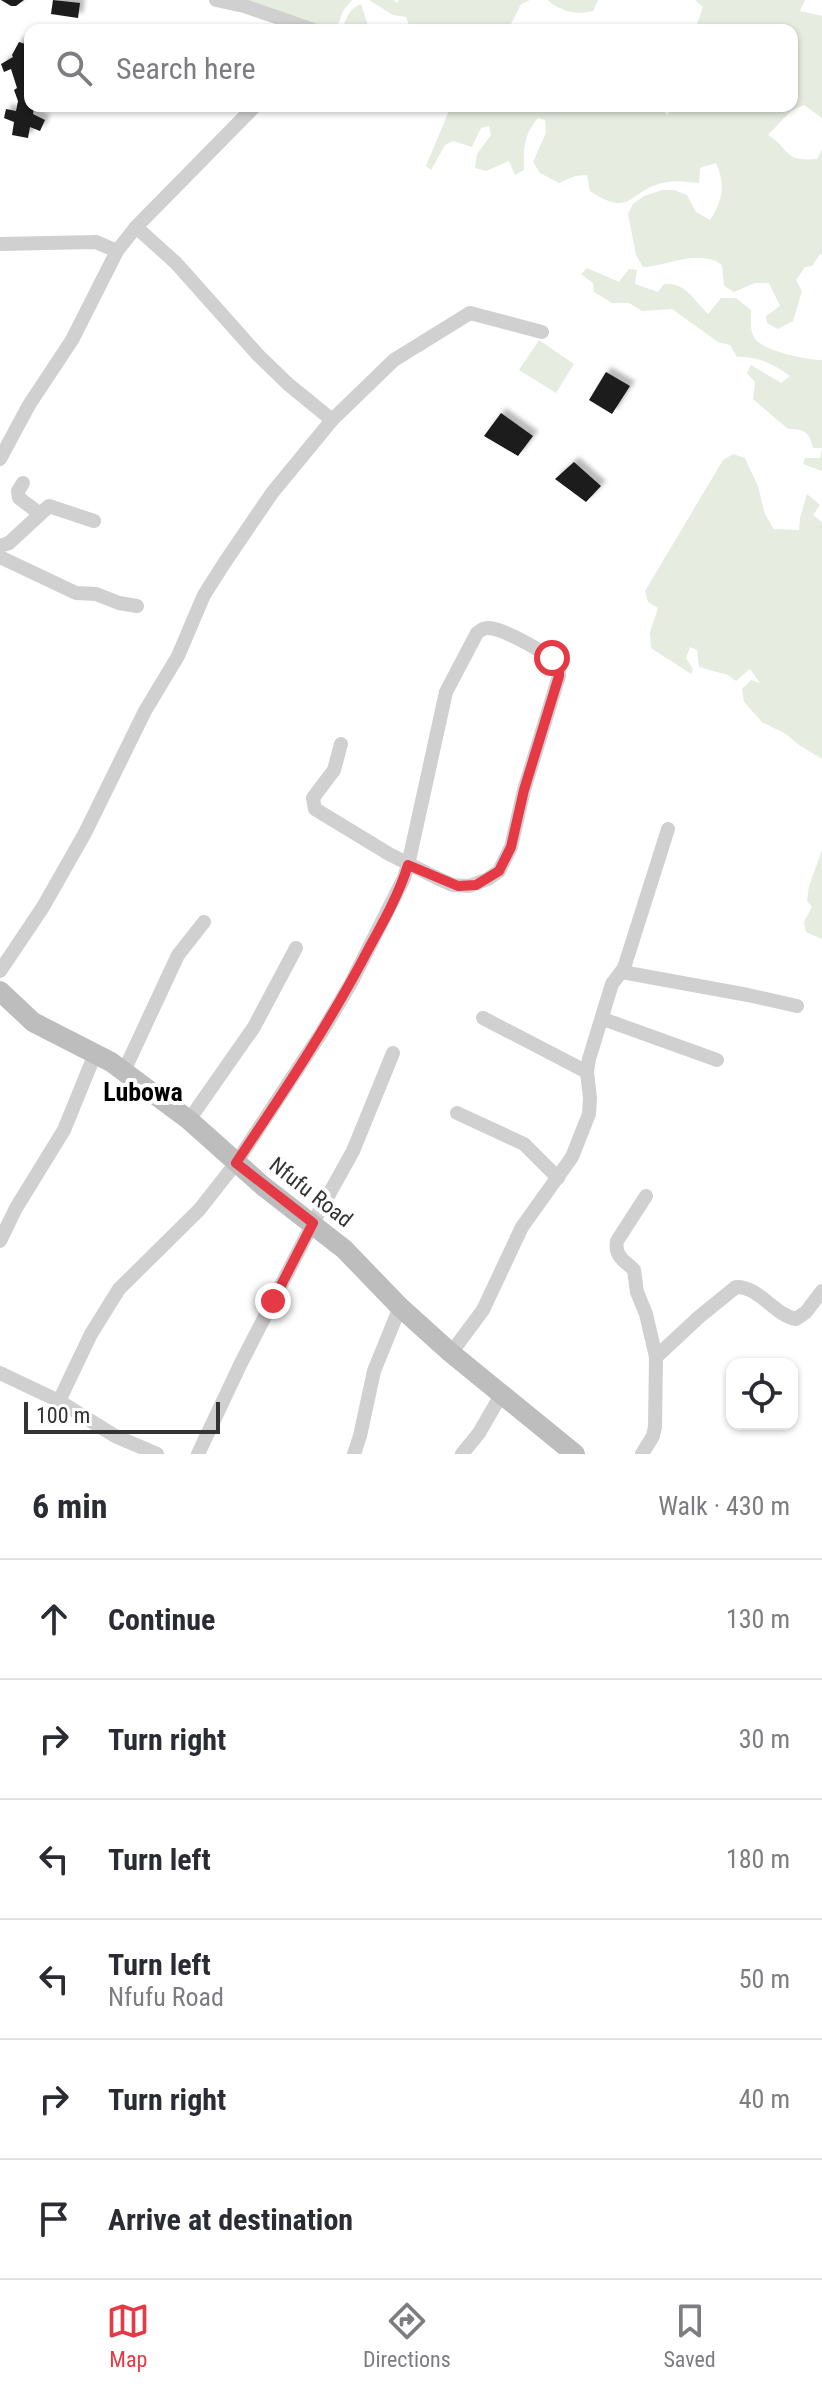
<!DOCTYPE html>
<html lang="en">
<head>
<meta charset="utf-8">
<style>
	:root { --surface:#fff; --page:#f7f7f7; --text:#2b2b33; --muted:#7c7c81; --line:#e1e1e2; --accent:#e63946 }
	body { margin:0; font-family:"Roboto Condensed",sans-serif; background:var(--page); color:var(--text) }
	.controls { position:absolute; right:24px; bottom:24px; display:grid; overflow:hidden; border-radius:16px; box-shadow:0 2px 6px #0004 }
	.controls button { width:72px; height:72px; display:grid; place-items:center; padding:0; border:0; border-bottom:2px solid var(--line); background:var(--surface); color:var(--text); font:40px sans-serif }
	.scale { position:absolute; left:24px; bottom:20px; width:196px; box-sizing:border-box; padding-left:8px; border:4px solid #333; border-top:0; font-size:22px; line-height:28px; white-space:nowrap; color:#333; -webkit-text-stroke:6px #fff; paint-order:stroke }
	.stop { position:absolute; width:24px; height:24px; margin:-18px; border:6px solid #e63946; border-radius:50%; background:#fff }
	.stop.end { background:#e63946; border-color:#fff; box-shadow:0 2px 8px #0008 }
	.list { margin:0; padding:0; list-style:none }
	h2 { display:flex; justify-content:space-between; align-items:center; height:104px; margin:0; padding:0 32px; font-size:34px }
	h2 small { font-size:26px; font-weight:400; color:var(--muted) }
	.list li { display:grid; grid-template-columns:52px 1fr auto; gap:24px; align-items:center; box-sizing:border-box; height:120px; padding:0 32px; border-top:2px solid var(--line) }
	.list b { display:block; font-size:30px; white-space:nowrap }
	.list p { margin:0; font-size:26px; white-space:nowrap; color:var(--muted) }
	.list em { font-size:26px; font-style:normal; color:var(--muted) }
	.icon { flex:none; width:44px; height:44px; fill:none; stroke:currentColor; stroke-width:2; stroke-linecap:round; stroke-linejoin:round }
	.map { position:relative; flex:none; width:822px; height:1454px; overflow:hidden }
	.search { position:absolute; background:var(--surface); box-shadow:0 2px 6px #0004; left:24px; right:24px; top:24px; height:88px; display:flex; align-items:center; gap:20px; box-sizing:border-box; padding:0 28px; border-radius:16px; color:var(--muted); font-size:30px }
	.sheet { height:824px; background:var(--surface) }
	nav { display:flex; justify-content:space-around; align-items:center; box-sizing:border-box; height:112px; border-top:2px solid var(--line); background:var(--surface); font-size:22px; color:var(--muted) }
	nav a { display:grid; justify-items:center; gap:4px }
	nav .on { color:var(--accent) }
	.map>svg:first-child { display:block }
	.green { fill:#e6ecdf }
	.building { fill:#1a1a1a; filter:url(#shadow) }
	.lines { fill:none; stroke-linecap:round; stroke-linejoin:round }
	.street { stroke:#d0d0d0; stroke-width:14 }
	.secondary { stroke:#bdbdbd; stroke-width:20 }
	.route { stroke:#e63946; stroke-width:10 }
	.labels { text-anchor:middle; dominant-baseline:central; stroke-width:8; stroke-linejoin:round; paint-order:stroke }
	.street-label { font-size:22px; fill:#333; stroke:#fff }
	.quarter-label { font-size:26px; font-weight:bold; fill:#000; stroke:#fff }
</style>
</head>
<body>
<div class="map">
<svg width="822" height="1454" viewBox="0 0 822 1454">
	<defs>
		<filter id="shadow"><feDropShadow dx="5" dy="-5" stdDeviation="2" flood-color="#0004"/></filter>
	</defs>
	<rect width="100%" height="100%" fill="#fff"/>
	<g class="green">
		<polygon points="229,0 352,0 343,11 336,30 333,27 300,24"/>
		<polygon points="369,0 393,0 397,3 399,0 530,0 521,4 508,30 411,30 406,17 393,15"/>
		<path d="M547,0H598L593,11C574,15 563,12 547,0Z"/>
		<path d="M695,0H805L800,11L822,16V118L804,105L791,111L768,135C791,149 782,162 817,159L822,149V255L820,254L812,266L805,267L796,280L802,291L793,321L778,329L767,323L766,316L780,306L769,283H755L734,292L724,286L722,265C699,248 668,266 643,267L636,255L628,214L633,204L644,196L662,190H674L687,195L696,212L710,220C723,200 726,185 716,163L700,168L699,183C689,182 677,180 667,182C629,188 633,220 590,191L587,175L575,176L559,183L540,173L533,162L546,133L545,120L538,118C524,134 523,149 524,170L515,175L509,161L486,171L475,168L477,154L491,135L489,126L481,128L472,147L453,141L445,145L431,170L426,166L451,106H657L668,115L672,106H792V30H695L703,7Z"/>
		<path d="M361,4L368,26L376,30L343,28C346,17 350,8 361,4Z"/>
		<path d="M587,268L619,282L629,269L637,270L635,284L658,292L664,284C686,282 694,301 708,314L721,298H736L751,310C751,321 749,335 758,342C770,352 807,360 822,360V471L803,464L805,458H820L822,448H813C809,431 804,429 788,429L753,399L755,382L747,373L751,365L781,383L790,376C772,363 760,357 737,357L730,345L718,342L672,309L642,311L629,303H612L594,292L593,283L581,274Z"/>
		<polygon points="539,340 574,364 556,393 519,370"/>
		<path d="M733,454L745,458C749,469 756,479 759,490C764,509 762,511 774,529L799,530L800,518L807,494L820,505L813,515L822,522V759L799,745L786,734L762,722L744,702L742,689L751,680L760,683L750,669L736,681L728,675L699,667L697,650L690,647L686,658L693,669L691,674L651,648L650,632L658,608L648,602L645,591L723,460Z"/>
		<polygon points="822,850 822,939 806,932 804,922 812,907 807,901 809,886"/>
	</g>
	<g class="building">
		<polygon points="1,0 24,0 16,6 11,6"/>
		<polygon points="53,0 80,3 78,18 51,14"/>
		<polygon points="30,39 30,106 34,106 33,114 45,120 40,131 30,127 28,138 12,135 14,122 4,118 6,109 16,111 18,101 14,90 17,88 11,69 4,72 1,64 13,57 12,55 19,42 25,44"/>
		<polygon points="606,372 630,386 612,414 589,400"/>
		<polygon points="501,413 533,436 518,456 484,436"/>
		<polygon points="574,462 601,486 586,502 555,479"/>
	</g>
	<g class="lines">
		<g class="street">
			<polyline points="216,0 244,6 314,30"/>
			<polyline points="136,227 176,263 259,356 288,384 332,420"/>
			<polyline points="0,244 96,242 117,251"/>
			<polyline points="0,459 29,405 72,340 117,251 136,227 255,106"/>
			<polyline points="23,483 18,491 19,498 39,513"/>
			<polyline points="0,546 9,543 49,506 94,521"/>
			<polyline points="0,557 76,593 96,594 119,603 137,606"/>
			<polyline points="0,971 43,907 85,833 145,711 178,656 204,595 225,562 272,493 332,420 394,360 470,313 542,332"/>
			<polyline points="622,972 748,995 797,1006"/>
			<polyline points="483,1018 587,1072"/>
			<polyline points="603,1019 717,1060"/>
			<polyline points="124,1071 178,955 204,922"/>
			<polyline points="457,1113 524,1144 558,1178"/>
			<polyline points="189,1120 254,1027 296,948"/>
			<polyline points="0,1241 16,1208 64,1130 95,1054"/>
			<polyline points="451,1353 483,1310 522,1227 572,1157 589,1114 590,1098 587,1072 589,1059 612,984 624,968 668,829"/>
			<path d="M656,1357L699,1317L736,1287C759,1286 774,1315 796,1319L806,1312L822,1291"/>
			<path d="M0,1373L59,1401L91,1334L119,1289L199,1210L236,1163L322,1032L351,983L404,878L408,865L446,692L477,633C482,630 482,628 489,628C504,629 550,654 559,666V676L524,790L511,847L499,871L488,879L469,886L453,885L439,879L389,854L315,809L313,798L334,770L341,744"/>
			<polyline points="59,1401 115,1436 157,1454"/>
			<polyline points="198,1454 241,1363 313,1223 353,1151 393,1053"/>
			<polyline points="354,1454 360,1436 374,1371 400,1307"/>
			<polyline points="462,1454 479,1433 501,1395"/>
			<path d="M642,1454L653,1436L655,1427L656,1357L646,1314L637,1292L634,1270C625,1261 614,1256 617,1241L646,1196"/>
		</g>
		<polyline class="secondary" points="0,991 33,1022 111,1062 189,1120 263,1186 344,1249 400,1307 451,1353 575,1454"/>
	</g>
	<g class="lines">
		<path class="route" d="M273,1301L313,1223L236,1163C283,1093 330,1023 369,948C384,921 399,894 408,865L458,886L476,885L499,871L511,847L524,790L559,676V666L552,658"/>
	</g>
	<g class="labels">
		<g class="street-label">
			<text transform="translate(311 1192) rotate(38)">Nfufu Road</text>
		</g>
		<g class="quarter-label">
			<text x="143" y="1092">Lubowa</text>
		</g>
	</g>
</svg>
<div class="controls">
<button><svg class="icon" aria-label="locate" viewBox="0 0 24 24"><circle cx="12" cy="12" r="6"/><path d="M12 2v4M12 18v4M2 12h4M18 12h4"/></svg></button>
</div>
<div class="scale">100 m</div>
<div class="stop" style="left:552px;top:658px"></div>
<div class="stop end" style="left:273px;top:1301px"></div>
<div class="search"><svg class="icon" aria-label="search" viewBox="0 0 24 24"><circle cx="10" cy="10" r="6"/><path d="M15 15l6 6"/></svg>Search here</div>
</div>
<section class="sheet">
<h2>6 min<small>Walk · 430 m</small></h2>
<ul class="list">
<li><svg class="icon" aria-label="ahead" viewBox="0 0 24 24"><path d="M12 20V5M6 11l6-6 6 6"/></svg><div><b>Continue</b></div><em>130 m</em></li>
<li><svg class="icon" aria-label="right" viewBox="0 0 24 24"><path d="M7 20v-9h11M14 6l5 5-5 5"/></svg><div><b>Turn right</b></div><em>30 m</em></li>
<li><svg class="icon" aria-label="left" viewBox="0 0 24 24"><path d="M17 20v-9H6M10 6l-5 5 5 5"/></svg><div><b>Turn left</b></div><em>180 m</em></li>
<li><svg class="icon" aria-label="left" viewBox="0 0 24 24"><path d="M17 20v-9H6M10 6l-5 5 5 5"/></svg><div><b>Turn left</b><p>Nfufu Road</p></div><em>50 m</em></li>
<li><svg class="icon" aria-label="right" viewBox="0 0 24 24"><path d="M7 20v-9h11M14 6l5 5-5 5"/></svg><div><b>Turn right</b></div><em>40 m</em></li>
<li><svg class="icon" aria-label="arrive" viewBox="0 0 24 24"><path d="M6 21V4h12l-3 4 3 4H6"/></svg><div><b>Arrive at destination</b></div></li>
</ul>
</section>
<nav>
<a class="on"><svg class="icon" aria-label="map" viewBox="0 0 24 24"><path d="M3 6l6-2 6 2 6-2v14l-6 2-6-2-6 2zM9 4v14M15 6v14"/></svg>Map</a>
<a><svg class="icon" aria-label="directions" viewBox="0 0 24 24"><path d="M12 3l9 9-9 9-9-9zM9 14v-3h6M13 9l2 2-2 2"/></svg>Directions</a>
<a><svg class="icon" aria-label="saved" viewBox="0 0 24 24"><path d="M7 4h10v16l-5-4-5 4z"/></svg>Saved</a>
</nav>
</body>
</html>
